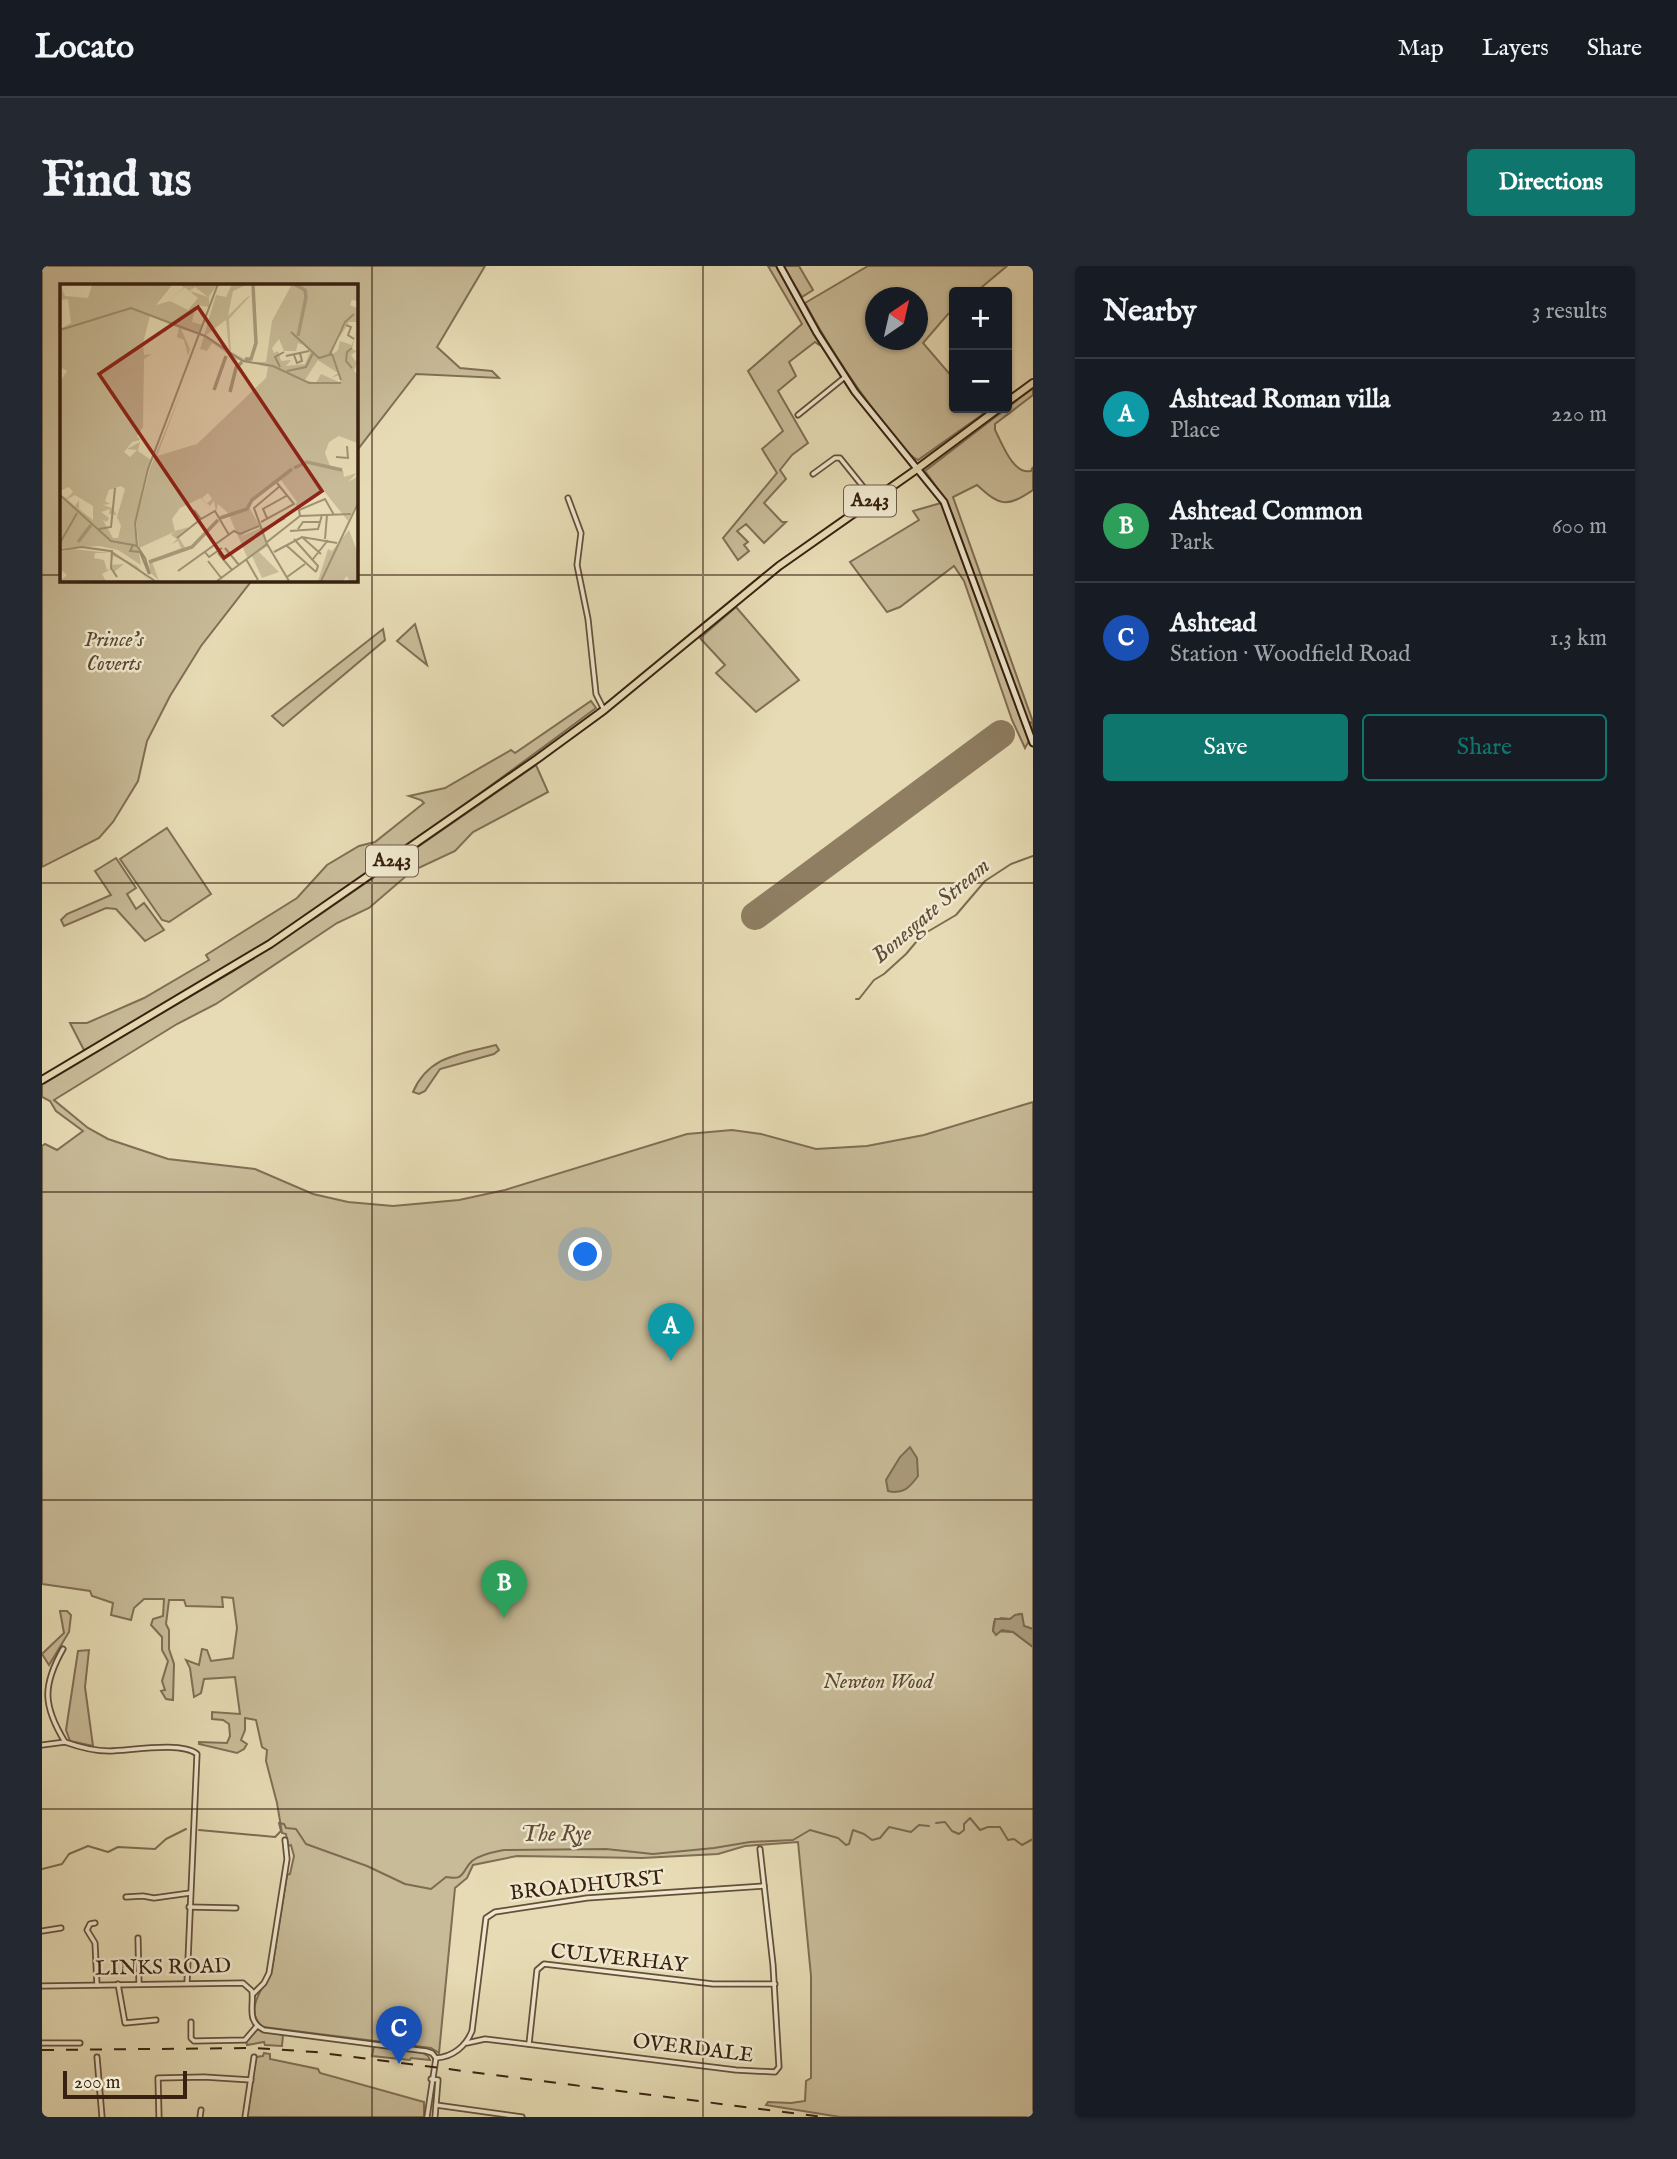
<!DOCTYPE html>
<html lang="en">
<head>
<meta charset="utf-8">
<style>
	:root { --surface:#171b24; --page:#242831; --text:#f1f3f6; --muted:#9ea1a6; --line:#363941; --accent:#0f766e }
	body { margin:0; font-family:"IM FELL English",serif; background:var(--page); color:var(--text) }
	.controls { position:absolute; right:21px; top:21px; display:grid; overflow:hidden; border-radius:7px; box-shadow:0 2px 5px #0004 }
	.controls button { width:63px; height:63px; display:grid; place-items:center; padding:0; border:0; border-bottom:2px solid var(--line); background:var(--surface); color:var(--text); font:35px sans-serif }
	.compass { position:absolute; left:823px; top:21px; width:63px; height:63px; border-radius:50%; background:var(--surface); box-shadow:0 2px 5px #0004; rotate:34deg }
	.scale { position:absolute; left:21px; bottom:18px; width:124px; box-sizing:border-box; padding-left:7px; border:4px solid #382111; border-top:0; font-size:19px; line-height:24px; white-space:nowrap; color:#382111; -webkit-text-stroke:5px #efe8ce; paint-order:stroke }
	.you { position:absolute; left:544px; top:989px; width:24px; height:24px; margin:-18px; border:5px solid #fff; border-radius:50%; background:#1a73e8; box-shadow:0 0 0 10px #1a73e833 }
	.badge { display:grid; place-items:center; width:46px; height:46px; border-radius:50%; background:var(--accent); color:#fff; font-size:23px; font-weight:700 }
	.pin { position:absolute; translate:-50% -58px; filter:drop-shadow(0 2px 4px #0008) }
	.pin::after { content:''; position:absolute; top:37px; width:24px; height:21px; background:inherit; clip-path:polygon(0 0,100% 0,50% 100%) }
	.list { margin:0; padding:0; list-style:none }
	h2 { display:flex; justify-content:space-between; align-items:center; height:91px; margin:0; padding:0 28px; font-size:30px }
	h2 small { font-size:23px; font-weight:400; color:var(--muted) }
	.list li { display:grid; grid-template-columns:46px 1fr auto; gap:21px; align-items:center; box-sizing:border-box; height:112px; padding:0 28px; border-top:2px solid var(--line) }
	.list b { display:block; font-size:26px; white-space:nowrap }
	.list p { margin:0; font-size:23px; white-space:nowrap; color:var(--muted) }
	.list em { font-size:23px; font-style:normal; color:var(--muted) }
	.actions { display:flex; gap:14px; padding:21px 28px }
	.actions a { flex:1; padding:16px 0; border:2px solid var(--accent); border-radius:7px; text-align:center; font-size:24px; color:var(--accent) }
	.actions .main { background:var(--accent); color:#fff }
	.map { position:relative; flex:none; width:991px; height:1851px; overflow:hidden; border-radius:7px }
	header { display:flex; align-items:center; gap:42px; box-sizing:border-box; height:98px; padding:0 35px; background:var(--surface); border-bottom:2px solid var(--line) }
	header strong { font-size:33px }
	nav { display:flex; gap:38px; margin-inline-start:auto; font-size:24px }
	.intro { display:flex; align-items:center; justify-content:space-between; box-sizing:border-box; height:168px; padding:0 42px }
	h1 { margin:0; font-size:49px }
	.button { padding:18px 32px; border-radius:7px; background:var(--accent); color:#fff; font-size:24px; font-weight:700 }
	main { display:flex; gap:42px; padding:0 42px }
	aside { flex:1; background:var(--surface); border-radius:7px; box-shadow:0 2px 5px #0004 }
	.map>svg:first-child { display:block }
	.green { fill:#c8bb98; stroke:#806e54; stroke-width:2; fill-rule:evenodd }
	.water { fill:#ab9c7d; stroke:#7d6b52; stroke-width:2 }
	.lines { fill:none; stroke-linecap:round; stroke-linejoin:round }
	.stream { stroke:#7d6b52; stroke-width:2 }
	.runway { stroke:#8f7e62; stroke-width:28 }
	.minor-casing { stroke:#64503a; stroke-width:7 }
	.secondary-casing { stroke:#382111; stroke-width:9 }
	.trunk-casing { stroke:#382111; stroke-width:10 }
	.minor { stroke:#efe8ce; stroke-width:3.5 }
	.secondary { stroke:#efe8ce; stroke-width:5 }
	.trunk { stroke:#e6dbb4; stroke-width:6 }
	.rail { stroke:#382111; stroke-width:2; stroke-dasharray:12 12; stroke-linecap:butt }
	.grid { fill:none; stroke:#382111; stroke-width:2; stroke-opacity:0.55 }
	.labels { text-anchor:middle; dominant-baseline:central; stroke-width:5; stroke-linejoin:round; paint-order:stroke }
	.shield { fill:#efe8ce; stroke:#6f5d4a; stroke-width:2 }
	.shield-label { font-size:19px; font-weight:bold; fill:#382111 }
	.park-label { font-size:21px; font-style:italic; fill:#5c4833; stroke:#efe8ce }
	.street-label { font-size:21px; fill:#382111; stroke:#efe8ce }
	.water-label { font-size:23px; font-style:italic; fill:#604c37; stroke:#efe8ce }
	.inset-river { fill:none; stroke:#ab9c7d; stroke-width:3.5 }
	.inset-road { fill:none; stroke:#a09173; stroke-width:2 }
	.view { fill:#8f2418; fill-opacity:0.15; stroke:#8f2418; stroke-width:3.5 }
	.inset-edge { fill:none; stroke:#382111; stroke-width:3.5 }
</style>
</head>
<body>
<header>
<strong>Locato</strong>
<nav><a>Map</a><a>Layers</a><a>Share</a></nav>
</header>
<div class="intro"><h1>Find us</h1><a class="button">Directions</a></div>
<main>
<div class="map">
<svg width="991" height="1851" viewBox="0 0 991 1851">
	<rect width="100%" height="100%" fill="#e6dbb4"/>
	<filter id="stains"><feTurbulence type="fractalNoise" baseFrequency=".00286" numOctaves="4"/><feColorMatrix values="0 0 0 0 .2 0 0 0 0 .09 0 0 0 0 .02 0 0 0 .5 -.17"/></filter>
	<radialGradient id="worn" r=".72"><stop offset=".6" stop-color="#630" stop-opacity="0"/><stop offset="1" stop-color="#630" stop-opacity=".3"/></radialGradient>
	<g class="green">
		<polygon points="0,0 443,0 395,81 418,102 450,105 457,112 374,108 313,187 313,19 19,19 19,313 211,313 159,380 128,430 105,475 96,515 71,556 57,572 0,601"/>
		<polygon points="726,0 734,0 778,78 777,79 773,76 747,96 754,110 736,125 766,177 750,189 738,204 744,213 722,237 740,256 744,256 722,277 704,258 695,265 706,276 702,279 707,285 696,294 681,272 735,207 720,183 741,165 706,105 760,58"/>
		<polygon points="741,0 757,0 771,24 760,31"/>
		<path d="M826,0H965L934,26H912V46L906,48L881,77L912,113V142H936L941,148L876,194C866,190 858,176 850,167C817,127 788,83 763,37ZM834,32H876V74H834Z"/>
		<path d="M991,122V129L953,158V164C960,177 971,209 989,205L991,201V224C964,242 958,240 935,219L911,231L991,456V465L988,459L990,456L986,457L911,250L901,230L883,205Z"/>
		<polygon points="899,237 987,475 983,482 970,454 922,315 912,300 858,341 845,346 808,296 877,254 871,245"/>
		<polygon points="694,341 757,414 714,446 674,407 683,399 658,372"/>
		<polygon points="373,358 385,399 355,375"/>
		<polygon points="341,363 343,374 241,460 230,450"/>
		<path d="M549,435L554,442C449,520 343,598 234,670C172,711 107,749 43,786L28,757H45L102,732L167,694L164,689L255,632L285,599L317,580L333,576L382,537L379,534L367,530L403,522L469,484L473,487Z"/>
		<path d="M494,499L506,526L431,566L413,585L370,605L327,642L295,657L174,738L135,758L12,834L46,862L66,873L126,893L213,903L271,928L306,936L351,940L417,934L463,924L645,868L690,864L719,868L774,883L825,880L882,869L991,836V1363L982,1360L977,1348L968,1353L959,1352L952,1356L951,1365L971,1366L991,1381V1851H798L724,1839L726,1836L749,1837L763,1835L764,1815L769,1812V1710L756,1576L703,1580L676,1588L600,1592L475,1590L431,1599L425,1612L413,1622L397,1787L389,1782L221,1761C200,1744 223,1720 230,1703L245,1609L248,1608L252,1590L249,1579L246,1580L244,1568L240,1567L235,1537L224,1495L225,1484L220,1481L214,1454L203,1452V1464L199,1474L205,1478L202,1483L195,1487L157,1478V1476L185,1477L188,1470L187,1458L181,1454L170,1453V1446L198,1448L193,1411L162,1413L159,1427L152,1431L148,1402L144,1394L157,1399L160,1383L165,1384L169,1395L191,1392L195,1362L191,1332L180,1331L181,1341L144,1340L142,1334H127L124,1358L127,1364V1383L132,1398L131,1434L124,1433L119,1425L123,1424L120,1415L126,1395L120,1384V1371L109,1359L111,1353L121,1350L122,1333H102L92,1342L89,1354L69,1349L71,1337L50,1330L48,1325L0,1318V880L3,878L15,884L41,865L14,845L8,835L0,831V817L190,706L276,650Z"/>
		<polygon points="125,562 169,628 127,656 120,654 78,593"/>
		<polygon points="74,592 94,622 85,628 94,643 102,637 122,664 103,675 74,643 64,642 22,660 19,654 25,648 69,629 53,605"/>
		<path d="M454,779L457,784L452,788L398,803L383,825L377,828L371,826C387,789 420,788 454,779Z"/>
		<polygon points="18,1345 25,1345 29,1349 27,1366 7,1399 0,1388 22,1367"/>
		<polygon points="47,1384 43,1421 51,1480 28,1475 24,1464 36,1385"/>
		<polygon points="218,1763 241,1769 240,1780 223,1779 222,1776 205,1779 204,1775 214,1764"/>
		<polygon points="332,1780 379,1786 386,1790 388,1794 369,1792 368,1794 330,1790"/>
		<polygon points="222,1787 228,1788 228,1793 276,1803 278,1807 382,1836 382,1851 205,1851 214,1791 221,1790"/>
	</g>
	<g class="water">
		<path d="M868,1181L875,1192L876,1210C868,1221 861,1229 846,1225L844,1214L858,1191Z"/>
		<polygon points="980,1348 982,1360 991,1363 991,1381 971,1366 960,1364 954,1369 951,1365 953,1353 968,1353 973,1349"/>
	</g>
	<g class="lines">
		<g class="stream">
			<polyline points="814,733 817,733 832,714 842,708 864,688 880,669 914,649 943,615 969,598 991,590"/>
			<polyline points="894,1557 903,1556 910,1565 917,1568 922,1564 922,1558 928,1552 938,1564 946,1561 958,1561 966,1574 972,1573 980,1579 991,1573"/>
			<path d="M157,1564L233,1571L239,1565L237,1557L242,1558L244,1562L254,1563L264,1578L325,1600L363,1618L389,1623L404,1611C424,1615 420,1604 430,1595C439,1588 452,1586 462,1584L564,1583L611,1588L672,1582L708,1576L751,1574L768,1564L796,1572L804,1579L807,1578L811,1564L822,1568L830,1574L838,1572L847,1561L869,1566L877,1559L887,1560"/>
			<polyline points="0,1603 20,1598 27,1588 46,1580 66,1586 76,1581 113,1583 124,1573 144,1563"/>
		</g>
		<polyline class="runway" points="713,650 959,468"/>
		<defs>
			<g id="minor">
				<polyline points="756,149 803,111"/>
				<polyline points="771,208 793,192 798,192 831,233"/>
				<polyline points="526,232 539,267 535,299 546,353 554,428 562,444"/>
				<path d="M21,1383C0,1420 1,1440 23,1476C37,1481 52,1485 67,1485C87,1485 139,1475 155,1488L145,1717"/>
				<polyline points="0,1479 23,1476"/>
				<polyline points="84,1631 101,1630 112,1632 148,1627"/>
				<polyline points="147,1641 194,1642"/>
				<polyline points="53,1657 48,1658 45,1664 53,1677 55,1719"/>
				<polyline points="0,1665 19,1662"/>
				<polyline points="96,1672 97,1718"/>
				<polyline points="76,1718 83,1757 114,1754"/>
				<path d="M0,1720L201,1717L210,1725C212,1741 204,1755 222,1764L384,1785L390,1787L394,1792"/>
				<polyline points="211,1728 222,1717 227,1707 245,1593 243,1574"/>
				<polyline points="149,1756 149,1772 152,1775 203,1774 215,1760"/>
				<polyline points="0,1777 38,1777"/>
				<polyline points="425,1777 443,1773 694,1804 733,1806 737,1801 731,1699 718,1583"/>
				<polyline points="487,1778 495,1704 502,1698 671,1718 733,1718"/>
				<polyline points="55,1791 60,1851"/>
				<path d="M394,1792C411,1791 424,1780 430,1765L444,1652L453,1646L545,1632L722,1620"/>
				<polyline points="389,1813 396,1814 393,1851"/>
				<polyline points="394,1839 480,1851"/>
				<polyline points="117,1851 116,1812 162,1811 209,1814"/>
				<polyline points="158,1851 159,1844"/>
				<polyline points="203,1851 212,1791"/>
				<polyline points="385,1851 394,1792"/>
			</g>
			<polyline id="secondary" points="738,0 775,67 813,126 902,236 991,477"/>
			<g id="trunk">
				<polyline points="965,136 991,117"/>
				<polyline points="0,814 228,678 495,493 562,444 737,300 875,203 957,142"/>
			</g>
		</defs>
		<use href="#minor" class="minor-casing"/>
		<use href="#secondary" class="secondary-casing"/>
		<use href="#trunk" class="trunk-casing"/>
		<use href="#minor" class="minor"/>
		<use href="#secondary" class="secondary"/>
		<use href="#trunk" class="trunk"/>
		<polyline class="rail" points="0,1784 214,1782 273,1786 781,1851"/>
	</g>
	<path class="grid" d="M330,0V1851M661,0V1851M0,309H19M313,309H991M0,617H991M0,926H991M0,1234H991M0,1543H991"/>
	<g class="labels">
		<g class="shield">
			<rect x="802" y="219.5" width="52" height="31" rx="5"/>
			<rect x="324" y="579.5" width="52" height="31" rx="5"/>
		</g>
		<g class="shield-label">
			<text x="828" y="235">A243</text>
			<text x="350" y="595">A243</text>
		</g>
		<g class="park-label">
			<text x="72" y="374">Prince's<tspan x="72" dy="24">Coverts</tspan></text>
			<text x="836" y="1416">Newton Wood</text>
		</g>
		<g class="street-label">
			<text transform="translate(545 1620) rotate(-6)">BROADHURST</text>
			<text transform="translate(577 1693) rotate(6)">CULVERHAY</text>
			<text transform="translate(121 1702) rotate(-1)">LINKS ROAD</text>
			<text transform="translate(651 1783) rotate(7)">OVERDALE</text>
		</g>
		<g class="water-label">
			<text transform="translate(889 645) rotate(-41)">Bonesgate Stream</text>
			<text transform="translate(514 1568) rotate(-1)">The Rye</text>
		</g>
	</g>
	<g transform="translate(18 18)">
		<rect width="298" height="298" fill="#e6dbb4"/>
		<path d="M0,0L5,12L28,14L32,0H113L96,21L110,17L128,26L138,14L134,11L124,23L134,11L130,7L148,13L135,3L129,7L125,3V4L108,15L124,4L120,0H158L149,12V23L136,21L132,38L143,41L140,50L121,45L130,65L128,72L124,56L117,53L119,44L90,32L83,59L84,71L92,70L84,75L83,143L77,152L80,156L72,158L64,168L70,173L77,166L67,165L80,158L78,167L91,176L74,241L81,281L58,266L40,262L0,264V211L7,214L13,208L9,203L0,207V98L7,87L0,83V45L11,39L8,15L0,16ZM61,202L65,205L57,233L61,242L58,254H53L43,236L47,238L49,234L41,228L50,225L49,230L57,231L52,224L43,221L50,220L45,217L49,206ZM15,211L33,222V236L19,225V216L15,222L7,215ZM172,0H188L173,7L168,32L186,14L191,11L169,35L171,68L191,78H206L212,37L232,0H297V17L292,16L290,21L297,24V38H289L279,54L281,43L271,66L273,70L278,66L280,57L292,61L297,45L292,65L297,67L291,71L297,79L294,87L297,90V159L279,152L269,158L265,169L270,182L283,186L284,193L297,189L288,198L297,193V218L288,237L264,207L235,224L237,218L221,196L193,216L189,223L199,241L181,252L201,244L208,262L199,268L219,288L202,294L192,272L187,273L168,229L158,220L156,228L154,217L150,222L147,219L152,215L148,209L142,214L149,223L141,214L120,224L112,235L115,247L129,243L118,252L126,265L92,278L99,297L90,288L89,277L121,264L118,257L112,260L117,255L111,251L114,248L79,264L76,238L90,184L122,106L97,172L137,160L206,94L208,83L175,75L152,59L147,67L140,65L156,11L166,13ZM166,36L169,67L146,51ZM219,55L224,67H236L238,59L246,62L250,68L245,80L226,82L231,76L221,77L218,67L214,69L212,64ZM258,76L278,89L271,94L279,91L281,99L261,90L256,99L245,96ZM289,246L297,267V297H289L287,292L283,297H258L268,265L272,267ZM11,265L51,269H35L34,274L44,276L47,286L51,285V273L52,269L54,270L77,282L90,297L74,282L53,272L51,281L64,280L54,288L53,284L42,290L46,297H0L7,291L0,285V268Z" fill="#c8bb98" fill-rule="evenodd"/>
		<path class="inset-river" d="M234,0L245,6L246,13L238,52M185,75H191L196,59L193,1M154,106L166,72M170,108L176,84L182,78M234,184L247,178L282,186M160,234L187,225L192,216L232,185M18,258L31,241M89,278L132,263L158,236"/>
		<path class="inset-road" d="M286,41L291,43L288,51L294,55M0,46L71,24L145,52L183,77L213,82L249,99H281M231,48L259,74L272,70M270,70L285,38L294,30M272,70L281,96M234,71L237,79L242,77L240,69M226,72L249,67M220,83L215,73L224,68M292,84L286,77L287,68L292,64M227,87L246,83L253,69M276,173L288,174L287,162M220,202L194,224L207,260L229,297M0,211L51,257L73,261M134,226L141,235L155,227L169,251M240,232L239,226L265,215L274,231M207,234L203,225L228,211M201,238L234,220L217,199M39,245L51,243L55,204M238,245L243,238H260M202,246L225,234M230,247L258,245L262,231M242,253L261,270M117,254L141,235M234,255L258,282L256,288M265,255L267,231M207,258L240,232L291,230M0,259L17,229M226,261L256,288M77,262L75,239L88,185L158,0M165,264L179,281M0,266L22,263L50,267L95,297M52,266L51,284L57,293M145,268L149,273L162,264M214,268L242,253L277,259M158,269L172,286M186,275L198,296M253,275L268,256M148,277L162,295M118,287L174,247L180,250L199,242M89,290L80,268L70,267L73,261L77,262L85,274L90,290M227,293L245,280M157,297L207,260M261,297L298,219"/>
		<path class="view" d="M138,23L262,207L164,274L39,90Z"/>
		<rect width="298" height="298" class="inset-edge"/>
	</g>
	<rect width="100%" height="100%" filter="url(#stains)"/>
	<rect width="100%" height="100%" fill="url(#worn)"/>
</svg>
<div class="controls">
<button>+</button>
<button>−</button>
</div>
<svg class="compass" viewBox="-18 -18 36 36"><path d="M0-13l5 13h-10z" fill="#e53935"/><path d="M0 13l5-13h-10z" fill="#9ea1a6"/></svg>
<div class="scale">200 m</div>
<div class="you"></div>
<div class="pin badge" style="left:629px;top:1095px;background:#0f9aa8">A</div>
<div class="pin badge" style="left:462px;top:1352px;background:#2e9e5b">B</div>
<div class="pin badge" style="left:357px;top:1798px;background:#1a4fb4">C</div>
</div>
<aside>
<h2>Nearby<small>3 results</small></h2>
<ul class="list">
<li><span class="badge" style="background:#0f9aa8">A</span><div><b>Ashtead Roman villa</b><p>Place</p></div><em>220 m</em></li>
<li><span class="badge" style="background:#2e9e5b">B</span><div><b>Ashtead Common</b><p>Park</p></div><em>600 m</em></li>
<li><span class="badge" style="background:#1a4fb4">C</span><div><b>Ashtead</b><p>Station · Woodfield Road</p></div><em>1.3 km</em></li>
</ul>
<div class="actions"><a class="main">Save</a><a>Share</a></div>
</aside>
</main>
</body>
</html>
